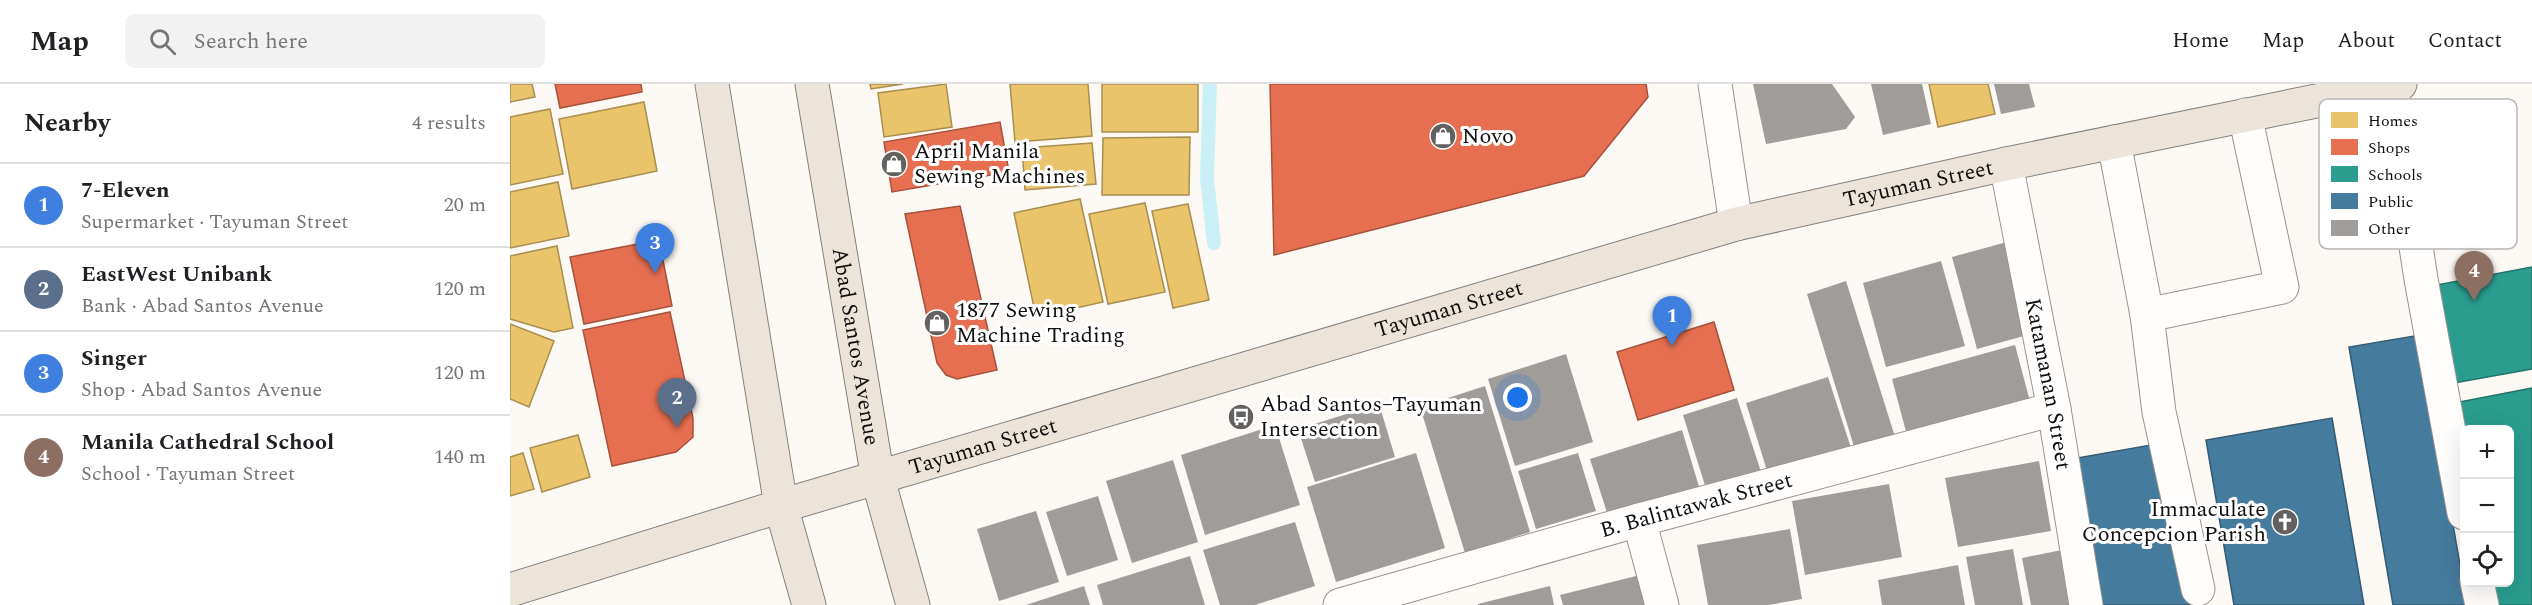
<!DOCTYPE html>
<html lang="en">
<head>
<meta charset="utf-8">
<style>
	:root { --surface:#fff; --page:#f2f2f2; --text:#202124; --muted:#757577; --line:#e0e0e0; --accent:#2563eb }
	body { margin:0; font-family:Spectral,serif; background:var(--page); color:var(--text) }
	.controls { position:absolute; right:18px; bottom:18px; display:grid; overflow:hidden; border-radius:9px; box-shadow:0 6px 24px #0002 }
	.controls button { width:54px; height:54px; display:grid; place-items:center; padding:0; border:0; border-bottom:2px solid var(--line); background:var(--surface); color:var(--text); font:30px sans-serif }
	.you { position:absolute; left:1008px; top:314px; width:21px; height:21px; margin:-15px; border:4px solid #fff; border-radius:50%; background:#1a73e8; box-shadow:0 0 0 9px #1a73e833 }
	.badge { display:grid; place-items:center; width:39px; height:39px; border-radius:50%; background:var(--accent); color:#fff; font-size:20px; font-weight:700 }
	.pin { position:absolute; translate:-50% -50px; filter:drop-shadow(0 2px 3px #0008) }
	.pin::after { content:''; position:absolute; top:32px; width:21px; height:18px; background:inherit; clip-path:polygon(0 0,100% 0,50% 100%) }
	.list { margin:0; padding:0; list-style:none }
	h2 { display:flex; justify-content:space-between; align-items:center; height:78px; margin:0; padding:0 24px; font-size:26px }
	h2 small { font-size:20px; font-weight:400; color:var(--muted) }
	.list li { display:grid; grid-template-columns:39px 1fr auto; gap:18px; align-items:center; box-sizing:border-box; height:84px; padding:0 24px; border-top:2px solid var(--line) }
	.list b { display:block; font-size:22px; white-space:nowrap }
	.list p { margin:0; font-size:20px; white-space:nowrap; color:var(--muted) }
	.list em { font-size:20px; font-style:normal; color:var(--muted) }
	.icon { flex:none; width:33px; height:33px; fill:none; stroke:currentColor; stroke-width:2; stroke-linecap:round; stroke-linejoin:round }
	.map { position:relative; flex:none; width:2022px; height:521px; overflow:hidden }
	header { display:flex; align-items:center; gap:36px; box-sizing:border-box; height:84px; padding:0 30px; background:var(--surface); border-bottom:2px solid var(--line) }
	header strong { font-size:28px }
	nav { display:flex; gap:33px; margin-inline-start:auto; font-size:21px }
	.search { width:420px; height:54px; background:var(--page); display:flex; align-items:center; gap:15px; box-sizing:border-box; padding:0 21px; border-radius:9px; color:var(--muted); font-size:22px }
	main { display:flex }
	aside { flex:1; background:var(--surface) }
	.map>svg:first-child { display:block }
	.homes { fill:#e9c46a; stroke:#a88e4f; stroke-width:1.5 }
	.shops { fill:#e76f51; stroke:#a6523d; stroke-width:1.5 }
	.schools { fill:#2a9d8f; stroke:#227269; stroke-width:1.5 }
	.public { fill:#457b9d; stroke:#355b72; stroke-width:1.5 }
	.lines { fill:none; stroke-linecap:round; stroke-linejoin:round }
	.stream { stroke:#caf0f7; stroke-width:14 }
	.building { fill:#a09c99 }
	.minor-casing { stroke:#969492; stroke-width:35 }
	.major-casing { stroke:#83817f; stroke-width:35 }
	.minor { stroke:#fffefd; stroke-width:33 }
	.major { stroke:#ede4d9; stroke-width:33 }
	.labels { text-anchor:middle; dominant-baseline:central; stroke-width:6; stroke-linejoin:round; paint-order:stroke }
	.poi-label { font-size:22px; fill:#0f0f0f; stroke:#fff; text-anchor:start }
	.street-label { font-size:22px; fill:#0f0f0f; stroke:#fff }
	.key { fill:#fff; stroke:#b7b7b7; stroke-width:1.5 }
	.key-label { font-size:16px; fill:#0f0f0f }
</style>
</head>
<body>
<header>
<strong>Map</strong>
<div class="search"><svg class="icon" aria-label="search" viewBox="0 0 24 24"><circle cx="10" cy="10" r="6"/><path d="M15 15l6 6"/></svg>Search here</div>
<nav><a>Home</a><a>Map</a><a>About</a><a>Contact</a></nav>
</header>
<main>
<aside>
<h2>Nearby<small>4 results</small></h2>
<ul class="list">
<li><span class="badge" style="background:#3f7fe0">1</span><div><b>7-Eleven</b><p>Supermarket · Tayuman Street</p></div><em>20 m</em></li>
<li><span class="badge" style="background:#5c6f8a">2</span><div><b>EastWest Unibank</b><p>Bank · Abad Santos Avenue</p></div><em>120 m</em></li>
<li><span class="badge" style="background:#3f7fe0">3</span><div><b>Singer</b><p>Shop · Abad Santos Avenue</p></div><em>120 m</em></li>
<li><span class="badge" style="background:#8d6e63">4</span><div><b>Manila Cathedral School</b><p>School · Tayuman Street</p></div><em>140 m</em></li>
</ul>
</aside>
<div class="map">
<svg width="2022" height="521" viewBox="0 0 2022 521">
	<rect width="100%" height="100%" fill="#fcf8f4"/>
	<g class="homes">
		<polygon points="0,0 22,0 25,13 0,18"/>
		<polygon points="360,0 393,0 361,5"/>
		<polygon points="436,0 442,43 374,53 368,9"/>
		<polygon points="500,0 578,0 582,52 505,58"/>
		<rect x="592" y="0" width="96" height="48"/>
		<polygon points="1419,0 1478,0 1485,30 1428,43"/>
		<polygon points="134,18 147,87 62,105 49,35"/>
		<polygon points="40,25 53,90 0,101 0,33"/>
		<polygon points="680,53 679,111 592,111 593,54"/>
		<polygon points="582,59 586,100 515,106 512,64"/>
		<polygon points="48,98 59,152 0,164 0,108"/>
		<polygon points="570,115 593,218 526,233 504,129"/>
		<polygon points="635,119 655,208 598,220 579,130"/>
		<polygon points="678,120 699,216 663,224 642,127"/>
		<polygon points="47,162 63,244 44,248 0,235 0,172"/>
		<polygon points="0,240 44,257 19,323 0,315"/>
		<polygon points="68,351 80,393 32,408 20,364"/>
		<polygon points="13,369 24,405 0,412 0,373"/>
	</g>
	<g class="shops">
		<polygon points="45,0 131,0 132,8 50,24"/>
		<polygon points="760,0 1136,0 1138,13 1074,92 764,171"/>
		<polygon points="490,38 499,88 382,108 374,58"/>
		<polygon points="450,122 487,286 447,295 436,291 427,279 395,130"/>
		<polygon points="149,156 162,222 74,240 60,173"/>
		<polygon points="160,228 183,334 183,353 166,368 102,382 73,246"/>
		<polygon points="1204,238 1224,306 1128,336 1107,268"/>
	</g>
	<g class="schools">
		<polygon points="2022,183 2022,285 1939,300 1921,202"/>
		<polygon points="2022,304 2022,521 1987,521 1983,498 2000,498 2000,346 1954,346 1949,318"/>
	</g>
	<g class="public">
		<polygon points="1910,251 1957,521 1883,521 1839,263"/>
		<polygon points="1822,334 1854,521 1724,521 1696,356"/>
		<polygon points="1652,359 1680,521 1592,521 1567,374"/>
	</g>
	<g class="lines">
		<polyline class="stream" points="700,0 697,95 704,159"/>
	</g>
	<g class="building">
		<polygon points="1243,0 1322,0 1345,33 1336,45 1256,60"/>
		<polygon points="1361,0 1412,0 1421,40 1373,51"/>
		<polygon points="1484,0 1519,0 1525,23 1491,30"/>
		<polygon points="1497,158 1521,250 1467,265 1442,173"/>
		<polygon points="1431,177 1455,262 1376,283 1353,199"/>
		<polygon points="1336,197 1386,356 1346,369 1297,210"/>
		<polygon points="1505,261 1522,325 1399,359 1382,295"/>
		<polygon points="1056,270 1083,358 1005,382 978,295"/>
		<polygon points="1318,293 1342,367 1259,393 1236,319"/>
		<polygon points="975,302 1020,448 955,469 910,323"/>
		<polygon points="1227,314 1253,394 1198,411 1173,331"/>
		<polygon points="869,320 885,373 805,398 788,345"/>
		<polygon points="765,341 790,421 695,451 671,371"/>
		<polygon points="1172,346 1190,406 1099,435 1080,375"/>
		<polygon points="906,369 935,464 826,498 797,403"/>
		<polygon points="1068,369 1086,427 1026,445 1008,387"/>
		<polygon points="663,376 688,458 622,479 596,397"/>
		<polygon points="1529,377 1541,447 1448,463 1435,394"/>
		<polygon points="1379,400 1392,473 1295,491 1282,417"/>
		<polygon points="588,412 608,476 557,492 536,428"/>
		<polygon points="526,427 549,498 489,517 467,445"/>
		<polygon points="785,438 805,502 745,521 710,521 693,466"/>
		<polygon points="1280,445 1292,515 1259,521 1198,521 1187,461"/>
		<polygon points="1503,465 1513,521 1465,521 1456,473"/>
		<polygon points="1552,466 1562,521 1521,521 1512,474"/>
		<polygon points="680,472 695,521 593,521 587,501"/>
		<polygon points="1448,481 1455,521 1372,521 1368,496"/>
		<polygon points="1134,490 1142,521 1053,521 1050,511"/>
		<polygon points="574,502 580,521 516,521"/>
		<polygon points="1040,502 1044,521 968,521 968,520"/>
	</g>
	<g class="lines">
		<defs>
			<g id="minor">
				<polyline points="1205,0 1226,140"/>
				<polyline points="1881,2 1911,195 1954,429"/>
				<polyline points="1604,58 1637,231"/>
				<path id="s1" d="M1496,80L1544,325L1576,521"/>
				<polyline points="1129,436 1152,521"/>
				<polyline points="1967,498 1972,521"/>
				<polyline points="1688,505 1649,328 1637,231 1772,203 1735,31"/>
				<path id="s2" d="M830,521L1129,436L1544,325"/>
			</g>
			<g id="major">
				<polyline points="202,0 271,422 299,521"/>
				<path id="s3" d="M302,0L368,395L403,521"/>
				<path id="s4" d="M0,506L271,422L1226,140L1496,80L1890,0"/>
			</g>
		</defs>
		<use href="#minor" class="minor-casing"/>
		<use href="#major" class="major-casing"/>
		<use href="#minor" class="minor"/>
		<use href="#major" class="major"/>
	</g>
	<defs>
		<symbol id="shop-disc" viewBox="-11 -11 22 22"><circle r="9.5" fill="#62615f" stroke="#fff"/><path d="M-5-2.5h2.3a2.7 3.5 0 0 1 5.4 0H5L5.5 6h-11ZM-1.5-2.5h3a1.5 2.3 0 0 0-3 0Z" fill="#fff"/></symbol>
		<symbol id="bus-disc" viewBox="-11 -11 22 22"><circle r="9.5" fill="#62615f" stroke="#fff"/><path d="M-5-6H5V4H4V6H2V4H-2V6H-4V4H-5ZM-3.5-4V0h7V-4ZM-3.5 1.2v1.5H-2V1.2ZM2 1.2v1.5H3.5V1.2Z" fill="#fff"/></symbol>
		<symbol id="church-disc" viewBox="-11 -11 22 22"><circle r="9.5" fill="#62615f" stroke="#fff"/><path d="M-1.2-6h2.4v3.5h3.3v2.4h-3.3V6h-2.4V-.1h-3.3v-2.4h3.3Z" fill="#fff"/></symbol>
	</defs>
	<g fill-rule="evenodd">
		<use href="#shop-disc" x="918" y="37" width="30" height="30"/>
		<use href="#shop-disc" x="369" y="65" width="30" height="30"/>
		<use href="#shop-disc" x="412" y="224" width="30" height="30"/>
		<use href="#bus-disc" x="716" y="318" width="30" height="30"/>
		<use href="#church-disc" x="1760" y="423" width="30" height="30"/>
	</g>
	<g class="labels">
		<g class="poi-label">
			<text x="952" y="52">Novo</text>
			<text x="404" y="67">April Manila<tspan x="404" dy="25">Sewing Machines</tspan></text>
			<text x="446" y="226">1877 Sewing<tspan x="446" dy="25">Machine Trading</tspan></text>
			<text x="750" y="320">Abad Santos–Tayuman<tspan x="750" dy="25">Intersection</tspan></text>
			<text x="1756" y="425" text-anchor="end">Immaculate<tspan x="1756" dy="25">Concepcion Parish</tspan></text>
		</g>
		<g class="street-label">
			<text stroke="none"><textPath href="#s4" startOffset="1466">Tayuman Street</textPath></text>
			<text stroke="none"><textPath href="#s4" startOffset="980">Tayuman Street</textPath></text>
			<text stroke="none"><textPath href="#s3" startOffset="266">Abad Santos Avenue</textPath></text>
			<text stroke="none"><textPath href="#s1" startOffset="224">Katamanan Street</textPath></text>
			<text stroke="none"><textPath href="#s4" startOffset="494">Tayuman Street</textPath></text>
			<text stroke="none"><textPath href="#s2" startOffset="370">B. Balintawak Street</textPath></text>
		</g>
	</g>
	<rect x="1809" y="15" width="198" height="150" rx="9" class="key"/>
	<rect x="1821" y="28" width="27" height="16" fill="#e9c46a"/>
	<rect x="1821" y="55" width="27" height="16" fill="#e76f51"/>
	<rect x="1821" y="82" width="27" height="16" fill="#2a9d8f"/>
	<rect x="1821" y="109" width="27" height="16" fill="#457b9d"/>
	<rect x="1821" y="136" width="27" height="16" fill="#a09c99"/>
	<g class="key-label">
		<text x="1858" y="42">Homes</text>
		<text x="1858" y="69">Shops</text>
		<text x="1858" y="96">Schools</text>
		<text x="1858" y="123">Public</text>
		<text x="1858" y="150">Other</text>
	</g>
</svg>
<div class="controls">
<button>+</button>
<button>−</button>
<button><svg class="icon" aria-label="locate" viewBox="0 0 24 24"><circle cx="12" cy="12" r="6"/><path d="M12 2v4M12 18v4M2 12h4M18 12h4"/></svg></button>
</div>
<div class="you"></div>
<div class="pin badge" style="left:1162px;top:262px;background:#3f7fe0">1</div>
<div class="pin badge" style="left:167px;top:344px;background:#5c6f8a">2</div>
<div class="pin badge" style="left:145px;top:189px;background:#3f7fe0">3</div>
<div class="pin badge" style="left:1964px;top:217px;background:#8d6e63">4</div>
</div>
</main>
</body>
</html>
